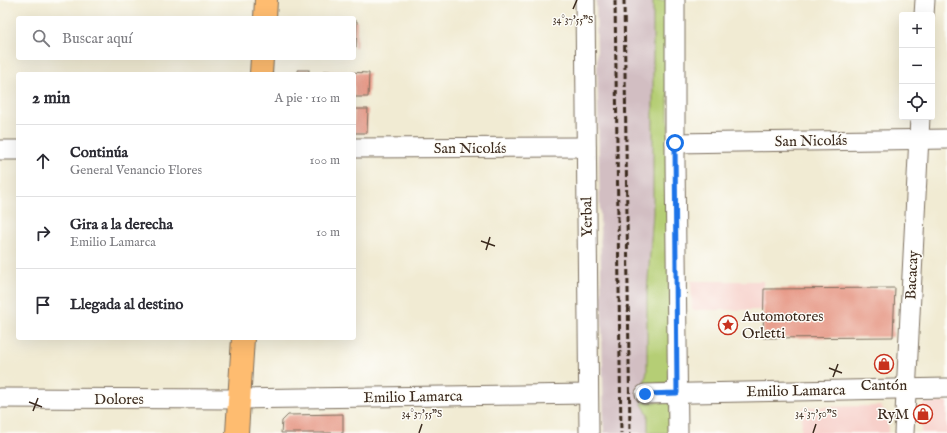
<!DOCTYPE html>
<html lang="es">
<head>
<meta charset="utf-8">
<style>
	:root { --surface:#fff; --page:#f7f7f7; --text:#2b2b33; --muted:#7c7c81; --line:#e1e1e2 }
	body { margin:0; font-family:"IM FELL English",serif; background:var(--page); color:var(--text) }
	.controls { position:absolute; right:12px; top:12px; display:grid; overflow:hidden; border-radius:4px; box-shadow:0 4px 16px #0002 }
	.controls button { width:36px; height:36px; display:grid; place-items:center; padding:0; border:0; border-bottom:1px solid var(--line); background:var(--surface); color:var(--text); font:20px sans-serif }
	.stop { position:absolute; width:12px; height:12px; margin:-9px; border:3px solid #1a73e8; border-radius:50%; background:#fff }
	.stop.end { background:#1a73e8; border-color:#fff; box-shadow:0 1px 4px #0008 }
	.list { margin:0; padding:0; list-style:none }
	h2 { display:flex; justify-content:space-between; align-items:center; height:52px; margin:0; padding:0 16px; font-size:17px }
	h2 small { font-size:13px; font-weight:400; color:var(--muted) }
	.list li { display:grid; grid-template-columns:26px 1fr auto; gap:12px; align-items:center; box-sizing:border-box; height:72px; padding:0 16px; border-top:1px solid var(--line) }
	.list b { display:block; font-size:15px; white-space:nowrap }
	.list p { margin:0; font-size:13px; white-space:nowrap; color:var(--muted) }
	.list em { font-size:13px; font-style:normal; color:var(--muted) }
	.icon { flex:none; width:22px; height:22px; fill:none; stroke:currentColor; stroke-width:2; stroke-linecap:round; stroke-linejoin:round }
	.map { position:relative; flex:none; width:947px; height:433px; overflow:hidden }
	.search { position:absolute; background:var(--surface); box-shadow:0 4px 16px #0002; left:16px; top:16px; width:340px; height:44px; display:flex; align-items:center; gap:10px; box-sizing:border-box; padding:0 14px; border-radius:4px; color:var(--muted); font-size:15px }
	.panel { position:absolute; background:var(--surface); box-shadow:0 4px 16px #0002; left:16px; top:72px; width:340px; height:268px; border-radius:4px }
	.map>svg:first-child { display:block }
	.built { fill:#f7d0ca }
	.industrial { fill:#d2bec2 }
	.green { fill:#b5ce74; stroke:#787c49 }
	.building { fill:#e59380 }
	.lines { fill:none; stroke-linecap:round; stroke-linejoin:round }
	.street-casing { stroke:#7b6e5d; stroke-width:21 }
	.primary-casing { stroke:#7b6e5d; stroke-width:24 }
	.street { stroke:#fff; stroke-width:19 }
	.primary { stroke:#febc70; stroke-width:22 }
	.rail { stroke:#3b2a1e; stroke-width:3; stroke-dasharray:6 3; stroke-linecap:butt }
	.route { stroke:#1a73e8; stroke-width:5 }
	.ticks { fill:none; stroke:#3b2a1e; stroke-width:1.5 }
	.labels { text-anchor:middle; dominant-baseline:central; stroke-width:3; stroke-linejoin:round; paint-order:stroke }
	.street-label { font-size:15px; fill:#3b2a1e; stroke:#fdfcf7 }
	.poi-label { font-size:15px; fill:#3b2a1e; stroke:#fdfcf7; text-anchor:start }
	.ticks-label { font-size:10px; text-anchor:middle; fill:#3b2a1e; stroke:#fdfcf7; stroke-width:3; stroke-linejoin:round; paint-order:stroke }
</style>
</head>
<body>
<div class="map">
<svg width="947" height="433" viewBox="0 0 947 433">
	<rect width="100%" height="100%" fill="#fdfcf7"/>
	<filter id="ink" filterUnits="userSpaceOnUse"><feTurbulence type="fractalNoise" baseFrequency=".025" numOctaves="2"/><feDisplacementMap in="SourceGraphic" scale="8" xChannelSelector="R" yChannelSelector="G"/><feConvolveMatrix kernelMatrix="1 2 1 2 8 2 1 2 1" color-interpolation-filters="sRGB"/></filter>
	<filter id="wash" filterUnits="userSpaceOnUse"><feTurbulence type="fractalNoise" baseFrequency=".012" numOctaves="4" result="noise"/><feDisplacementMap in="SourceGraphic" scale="16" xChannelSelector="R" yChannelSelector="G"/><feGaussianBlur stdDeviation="0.9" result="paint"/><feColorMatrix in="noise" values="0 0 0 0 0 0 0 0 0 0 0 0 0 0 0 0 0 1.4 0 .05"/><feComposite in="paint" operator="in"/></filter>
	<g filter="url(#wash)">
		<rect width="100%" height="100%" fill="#f1ebd3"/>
		<g class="built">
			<polygon points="691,281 763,281 764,289 895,288 893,337 763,338 763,310 692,310"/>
			<polygon points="947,402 947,433 921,433 922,405 924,403"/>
			<polygon points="880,406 888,414 888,433 801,433 803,407"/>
		</g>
		<polygon class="industrial" points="596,0 653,0 653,213 647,293 647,372 644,384 642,404 648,414 648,433 604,433"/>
		<g class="green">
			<polygon points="653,0 667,0 671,381 667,383 644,384 647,372 647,293 653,213"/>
			<polygon points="643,402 670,402 672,433 648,433 648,414 642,404"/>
		</g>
		<g id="blocks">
			<g class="building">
				<polygon points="354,21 357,21 356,47 354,47"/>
				<rect x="298" y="70" width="11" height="4"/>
				<polygon points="324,71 369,73 368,97 354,97 354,74 324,74"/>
				<polygon points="354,109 368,109 367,133 354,133"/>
				<polygon points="895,288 893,337 763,338 764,289"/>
				<polygon points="343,414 343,433 281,433 282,421 288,415"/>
			</g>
		</g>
	</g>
	<g filter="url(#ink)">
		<use href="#blocks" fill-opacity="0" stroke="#7b6e5d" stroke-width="1"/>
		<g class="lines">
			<defs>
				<g id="street">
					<polyline points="585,0 589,433"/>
					<polyline points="675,0 675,161 678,433"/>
					<polyline points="924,15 925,0"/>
					<polyline points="675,143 947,139"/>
					<polyline points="354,148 586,147"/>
					<polyline points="0,150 18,150"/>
					<polyline points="645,394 947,388"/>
					<polyline points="0,398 239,399 588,394"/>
					<polyline points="904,433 920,117"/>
				</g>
				<g id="primary">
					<polyline points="265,18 266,0"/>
					<polyline points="261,74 262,58"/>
					<polyline points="237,433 243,338"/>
				</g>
			</defs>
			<use href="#street" class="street-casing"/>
			<use href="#primary" class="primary-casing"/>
			<use href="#street" class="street"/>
			<use href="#primary" class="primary"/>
			<g class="rail">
				<polyline points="615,0 621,433"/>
				<polyline points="624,0 630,433"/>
			</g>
		</g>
	</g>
	<g class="lines" filter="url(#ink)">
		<polyline class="route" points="645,394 677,393 675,143"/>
	</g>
	<path class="ticks" d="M573,9L577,0M481,241L495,246M486,250L490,237M829,368L842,373M833,377L838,364M29,402L42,407M33,411L38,398M419,433L422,424M813,433L816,424"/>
	<defs>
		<symbol id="sight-ring" viewBox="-11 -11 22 22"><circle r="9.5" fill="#fdfcf7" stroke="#c8321e" stroke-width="1.5"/><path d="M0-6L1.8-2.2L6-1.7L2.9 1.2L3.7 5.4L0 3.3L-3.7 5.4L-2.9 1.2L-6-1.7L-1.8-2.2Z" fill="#c8321e"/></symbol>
		<symbol id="shop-ring" viewBox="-11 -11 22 22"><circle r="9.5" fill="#fdfcf7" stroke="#c8321e" stroke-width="1.5"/><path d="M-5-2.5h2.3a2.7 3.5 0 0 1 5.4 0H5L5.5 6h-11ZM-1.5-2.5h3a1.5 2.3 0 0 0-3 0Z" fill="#c8321e"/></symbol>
	</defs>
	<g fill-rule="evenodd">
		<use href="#sight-ring" x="717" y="314" width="22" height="22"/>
		<use href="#shop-ring" x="873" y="353" width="22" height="22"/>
		<use href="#shop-ring" x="912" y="403" width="22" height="22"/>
	</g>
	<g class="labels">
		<g class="street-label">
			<text transform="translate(811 141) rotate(-1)">San Nicolás</text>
			<text x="470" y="148">San Nicolás</text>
			<text transform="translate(587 217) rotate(-91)">Yerbal</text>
			<text transform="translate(912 275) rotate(-87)">Bacacay</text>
			<text transform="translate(796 391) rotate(-1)">Emilio Lamarca</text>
			<text transform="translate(413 397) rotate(-1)">Emilio Lamarca</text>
			<text x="119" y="399">Dolores</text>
		</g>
		<g class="poi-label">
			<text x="742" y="316">Automotores<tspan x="742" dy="17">Orletti</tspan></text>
			<text x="884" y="385" text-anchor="middle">Cantón</text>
			<text x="909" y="414" text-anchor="end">RyM</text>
		</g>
	</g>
	<g class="ticks-label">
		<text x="573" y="23">34°37'55"S</text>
		<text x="422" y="417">34°37'55"S</text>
		<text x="816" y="417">34°37'50"S</text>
	</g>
</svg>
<div class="controls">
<button>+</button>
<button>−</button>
<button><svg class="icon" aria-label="locate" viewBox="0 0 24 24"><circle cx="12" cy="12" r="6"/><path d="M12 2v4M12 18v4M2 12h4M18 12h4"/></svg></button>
</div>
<div class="stop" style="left:675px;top:143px"></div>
<div class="stop end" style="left:645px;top:394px"></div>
<div class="search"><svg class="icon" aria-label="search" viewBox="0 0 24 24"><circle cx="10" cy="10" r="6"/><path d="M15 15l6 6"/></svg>Buscar aquí</div>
<section class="panel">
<h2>2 min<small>A pie · 110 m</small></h2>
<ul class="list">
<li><svg class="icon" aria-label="ahead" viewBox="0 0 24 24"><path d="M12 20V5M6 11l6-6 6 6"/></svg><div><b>Continúa</b><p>General Venancio Flores</p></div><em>100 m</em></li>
<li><svg class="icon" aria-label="right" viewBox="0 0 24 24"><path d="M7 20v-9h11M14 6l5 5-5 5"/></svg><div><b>Gira a la derecha</b><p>Emilio Lamarca</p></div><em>10 m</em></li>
<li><svg class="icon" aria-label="arrive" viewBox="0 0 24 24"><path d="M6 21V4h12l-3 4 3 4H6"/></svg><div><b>Llegada al destino</b></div></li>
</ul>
</section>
</div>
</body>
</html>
